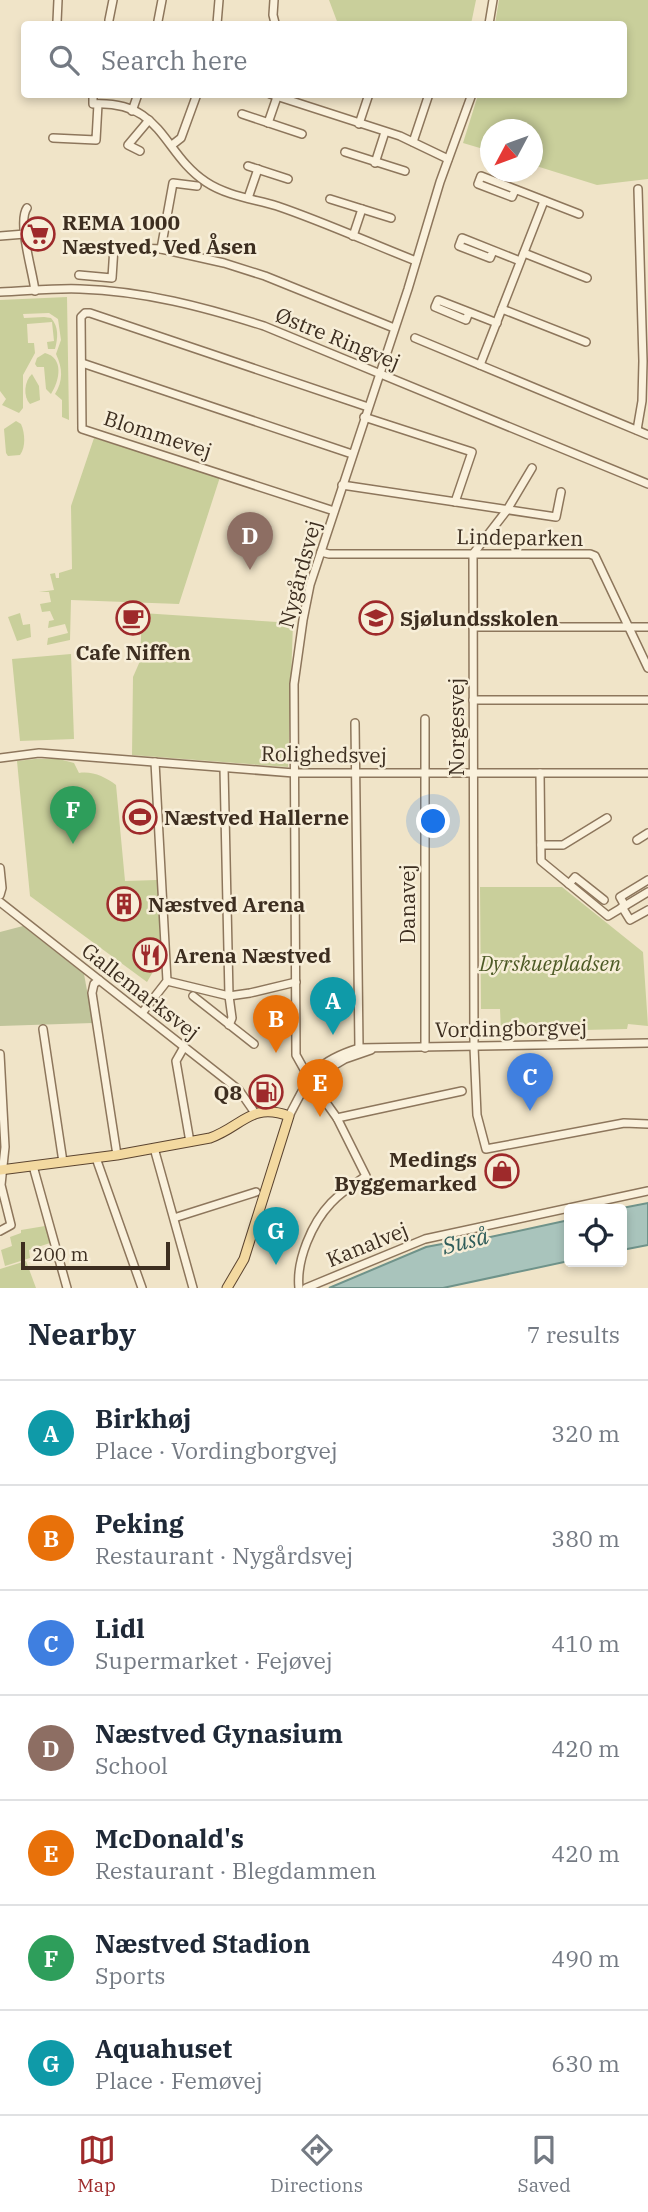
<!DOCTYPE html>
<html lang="en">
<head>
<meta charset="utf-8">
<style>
	:root { --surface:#fff; --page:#f6f6f7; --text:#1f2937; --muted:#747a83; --line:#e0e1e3; --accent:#9e2a2b }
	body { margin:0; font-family:"IBM Plex Serif",serif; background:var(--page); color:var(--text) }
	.controls { position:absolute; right:21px; bottom:21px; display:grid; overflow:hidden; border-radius:7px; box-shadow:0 4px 10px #0003 }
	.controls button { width:63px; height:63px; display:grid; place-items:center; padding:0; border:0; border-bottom:2px solid var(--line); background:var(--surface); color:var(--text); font:35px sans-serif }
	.compass { position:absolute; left:480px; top:119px; width:63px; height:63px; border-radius:50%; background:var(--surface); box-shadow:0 4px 10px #0003; rotate:229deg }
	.scale { position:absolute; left:21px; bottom:18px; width:149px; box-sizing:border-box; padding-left:7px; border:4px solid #3d2e20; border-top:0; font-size:19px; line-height:24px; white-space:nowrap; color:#3d2e20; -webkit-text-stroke:5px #f7eed8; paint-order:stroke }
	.you { position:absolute; left:434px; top:822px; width:24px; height:24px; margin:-18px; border:5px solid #fff; border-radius:50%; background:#1a73e8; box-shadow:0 0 0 10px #1a73e833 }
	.badge { display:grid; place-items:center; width:46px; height:46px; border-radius:50%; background:var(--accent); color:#fff; font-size:23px; font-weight:700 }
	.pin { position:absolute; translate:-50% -58px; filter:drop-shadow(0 2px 4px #0008) }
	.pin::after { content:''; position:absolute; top:37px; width:24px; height:21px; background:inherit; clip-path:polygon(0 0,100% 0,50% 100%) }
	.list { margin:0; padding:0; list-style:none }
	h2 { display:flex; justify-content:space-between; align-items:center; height:91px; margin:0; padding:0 28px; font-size:30px }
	h2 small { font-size:23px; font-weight:400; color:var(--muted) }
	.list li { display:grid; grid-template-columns:46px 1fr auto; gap:21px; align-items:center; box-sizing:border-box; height:105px; padding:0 28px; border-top:2px solid var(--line) }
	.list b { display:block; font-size:26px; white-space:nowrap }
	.list p { margin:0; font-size:23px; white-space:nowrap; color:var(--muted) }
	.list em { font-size:23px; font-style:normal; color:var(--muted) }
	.icon { flex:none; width:38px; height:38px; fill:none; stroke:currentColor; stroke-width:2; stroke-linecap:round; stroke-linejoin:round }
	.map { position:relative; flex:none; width:648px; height:1288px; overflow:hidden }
	.search { position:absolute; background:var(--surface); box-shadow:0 4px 10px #0003; left:21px; right:21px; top:21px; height:77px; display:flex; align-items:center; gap:18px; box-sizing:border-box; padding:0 24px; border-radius:7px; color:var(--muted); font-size:26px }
	.sheet { height:826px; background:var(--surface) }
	nav { display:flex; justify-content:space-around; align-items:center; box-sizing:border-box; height:98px; border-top:2px solid var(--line); background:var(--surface); font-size:19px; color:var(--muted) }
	nav a { display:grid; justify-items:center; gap:4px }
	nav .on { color:var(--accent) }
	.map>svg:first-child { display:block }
	.green { fill:#c9cf9b }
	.cemetery { fill:#bfc49a }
	.water { fill:#a9c4bc; stroke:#6f938a; stroke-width:2 }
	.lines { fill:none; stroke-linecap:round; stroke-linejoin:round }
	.minor-casing { stroke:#8d765c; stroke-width:10 }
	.major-casing { stroke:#5b4430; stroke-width:11 }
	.minor { stroke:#faf1dc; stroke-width:7 }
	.major { stroke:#f3d9a0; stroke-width:9 }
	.labels { text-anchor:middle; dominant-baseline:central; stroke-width:5; stroke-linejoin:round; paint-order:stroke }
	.poi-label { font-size:21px; font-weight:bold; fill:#3d2e20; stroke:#f7eed8; text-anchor:start }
	.street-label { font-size:21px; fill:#3d2e20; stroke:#f7eed8 }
	.park-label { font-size:21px; font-style:italic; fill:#4d5a26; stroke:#f7eed8 }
	.water-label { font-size:23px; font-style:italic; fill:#2f5d5a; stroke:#f7eed8 }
</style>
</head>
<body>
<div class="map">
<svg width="648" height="1288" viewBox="0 0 648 1288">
	<rect width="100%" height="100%" fill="#f0e4c8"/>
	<g class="green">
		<polygon points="329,0 476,0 471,24 338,24"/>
		<polygon points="499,0 648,0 648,179 597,185 533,165 532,130 490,130 490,151 463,143 478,95 624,94 624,24 495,24"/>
		<path d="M67,297L69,420L62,417V400L55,394C63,381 63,369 56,354L61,340L58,319L49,313L23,314L24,318L44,317L51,318C59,327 58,338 55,349H48L47,342L54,341L52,322L27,324L28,343H34L35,353L23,375V408L19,413L2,405L6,399L0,391V300Z"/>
		<path d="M45,353C64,358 60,380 51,394L46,389L44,367H37L35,364L37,358Z"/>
		<path d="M32,374L39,386L40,400L30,404C23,397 24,381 32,374Z"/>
		<path d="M16,421L21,424C25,433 26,447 20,455L8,456L6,453L4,429Z"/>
		<polygon points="94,438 220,477 179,604 71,600 70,640 47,645 48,638 68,633 65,624 48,628 49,621 54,620 50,611 42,612 40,604 51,602 49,592 39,592 54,590 50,574 55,573 56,578 59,578 59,573 72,569 71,506"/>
		<polygon points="20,613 23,625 30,624 31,637 17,641 8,617"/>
		<polygon points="142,613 293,623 288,767 132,755 133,677 140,661"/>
		<polygon points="71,654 74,739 20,741 12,659"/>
		<path d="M35,759H59L74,763L79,773C93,771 105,777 116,785L125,881L157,880L161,958L147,982L30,896L17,761Z"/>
		<polygon points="480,887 562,887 643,952 648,1026 628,1024 627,1029 501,1032 500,1009 481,1009"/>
		<polygon points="45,1226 50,1243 29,1250 30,1258 5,1266 1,1250 12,1246 10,1237 21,1233 21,1230"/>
		<polygon points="26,1261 36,1288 0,1288 0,1269"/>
	</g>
	<polygon class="cemetery" points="23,926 84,974 93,1023 0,1026 0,932"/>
	<g class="water">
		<polygon points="648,1203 648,1245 622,1250 622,1209 617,1209"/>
		<polygon points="569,1220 569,1261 443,1288 329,1288 426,1247 463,1240 467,1242"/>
	</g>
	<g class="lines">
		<defs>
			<g id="minor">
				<polyline points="274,0 273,15 275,23"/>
				<polyline points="109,20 113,0"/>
				<polyline points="158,21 162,0"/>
				<polyline points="57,22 58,0"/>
				<polyline points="217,24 219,0"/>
				<polyline points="489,24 493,0"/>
				<path d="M93,94V104C163,100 162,153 206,182C227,196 254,199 277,206C324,222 370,243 416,261"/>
				<polyline points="270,94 400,136 448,159"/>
				<polyline points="132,111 138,94"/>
				<polyline points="242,114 302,134"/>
				<polyline points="268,123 277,97"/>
				<polyline points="359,124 369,94"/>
				<polyline points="53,138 96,140 98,104"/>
				<polyline points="413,142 429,94"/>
				<polyline points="172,145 181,138 197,94"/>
				<polyline points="140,151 128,145 149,120"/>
				<polyline points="345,152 405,171"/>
				<polyline points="375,163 385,132"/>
				<polyline points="248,166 288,179"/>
				<polyline points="197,186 173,183 161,249 224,263 265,276 394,328"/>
				<polyline points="515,190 512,197 478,184 481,176 579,214"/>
				<polyline points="248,198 258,169"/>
				<polyline points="330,199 391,218"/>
				<path d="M27,208C17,222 33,272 35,291"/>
				<polyline points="0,236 25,234"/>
				<polyline points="353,236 362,209"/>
				<polyline points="493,251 490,258 459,246 462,238 520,261"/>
				<polyline points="524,253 587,278"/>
				<polyline points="79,275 112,278 114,247 161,249"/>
				<path d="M0,292C27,291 54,288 80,289C144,291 204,307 264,326L648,484"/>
				<polyline points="502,309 586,342"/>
				<polyline points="469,312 466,320 435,307 438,300 497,323"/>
				<polyline points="415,338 648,435"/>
				<polyline points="82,363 352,454"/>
				<polyline points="480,365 544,201"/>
				<polyline points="364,417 472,452 455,502"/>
				<polyline points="637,430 642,401 643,361 638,189"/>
				<polyline points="532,468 507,510 473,554 474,1047 477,1115 486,1149 624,1123 648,1124"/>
				<polyline points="342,485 556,517 561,492"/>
				<polyline points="334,511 82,429 81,317 85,313 90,313 368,407"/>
				<polyline points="321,552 329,554 590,554 595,556 648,668"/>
				<polyline points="473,627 648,627"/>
				<polyline points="473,700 648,700"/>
				<polyline points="425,719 425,1048"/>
				<polyline points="355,723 359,1048"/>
				<polyline points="0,758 39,753 294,773 648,773"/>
				<polyline points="224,768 229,996 232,1018 229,1025"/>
				<polyline points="540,773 541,861 608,916 648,892"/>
				<polyline points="637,840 648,833"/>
				<polyline points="541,845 563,845 607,818"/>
				<polyline points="0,868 2,888 0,895"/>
				<polyline points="569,884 575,877 604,900"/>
				<polyline points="0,902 239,1090 255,1113"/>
				<polyline points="625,906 620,897 648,880"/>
				<polyline points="622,907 630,920 648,910"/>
				<polyline points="99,980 94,984 92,993 117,1155"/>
				<polyline points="167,981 229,996 250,993 296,982"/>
				<polyline points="193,996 254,1044"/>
				<polyline points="142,1013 167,981 155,762"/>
				<polyline points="43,1029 63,1162"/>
				<polyline points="184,1047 176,1061 190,1142"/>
				<polyline points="0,1054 5,1147 1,1185 11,1225 0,1231"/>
				<polyline points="313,1078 345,1059 371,1050"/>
				<path d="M289,1116C310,1076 314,1062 359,1048L648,1043"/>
				<polyline points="337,1118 462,1091"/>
				<polyline points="154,1148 193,1288"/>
				<polyline points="96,1158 142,1288"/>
				<polyline points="33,1166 67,1288"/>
				<polyline points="174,1218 256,1192"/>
				<path d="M299,1288C296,1260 312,1223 331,1203C341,1192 354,1184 366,1176L337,1118L310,1080L296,1055L294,684L303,620L310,585L408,289L440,182L472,94"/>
				<polyline points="306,1288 425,1239 648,1191"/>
			</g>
			<path id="major" d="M0,1170L117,1155L210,1138C243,1126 251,1102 289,1116L244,1259L227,1288"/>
		</defs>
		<use href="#minor" class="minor-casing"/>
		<use href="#major" class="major-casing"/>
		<use href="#minor" class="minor"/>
		<use href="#major" class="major"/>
	</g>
	<defs>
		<symbol id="supermarket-ring" viewBox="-11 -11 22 22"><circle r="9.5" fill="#f7eed8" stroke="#9e2a2b" stroke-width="1.5"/><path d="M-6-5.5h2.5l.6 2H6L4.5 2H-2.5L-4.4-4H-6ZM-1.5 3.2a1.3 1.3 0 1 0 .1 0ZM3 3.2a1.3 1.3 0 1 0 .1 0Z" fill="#9e2a2b"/></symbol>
		<symbol id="cafe-ring" viewBox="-11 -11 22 22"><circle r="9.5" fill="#f7eed8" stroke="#9e2a2b" stroke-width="1.5"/><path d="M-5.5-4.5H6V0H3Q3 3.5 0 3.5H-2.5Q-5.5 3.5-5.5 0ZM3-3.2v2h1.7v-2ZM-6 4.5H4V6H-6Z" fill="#9e2a2b"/></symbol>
		<symbol id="school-ring" viewBox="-11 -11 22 22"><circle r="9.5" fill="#f7eed8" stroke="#9e2a2b" stroke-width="1.5"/><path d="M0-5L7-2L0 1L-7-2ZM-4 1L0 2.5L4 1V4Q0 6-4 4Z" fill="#9e2a2b"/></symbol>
		<symbol id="stadium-ring" viewBox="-11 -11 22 22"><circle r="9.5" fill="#f7eed8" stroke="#9e2a2b" stroke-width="1.5"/><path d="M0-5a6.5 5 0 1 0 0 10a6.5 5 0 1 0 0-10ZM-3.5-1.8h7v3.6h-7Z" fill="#9e2a2b"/></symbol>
		<symbol id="building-ring" viewBox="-11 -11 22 22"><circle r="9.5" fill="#f7eed8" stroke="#9e2a2b" stroke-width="1.5"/><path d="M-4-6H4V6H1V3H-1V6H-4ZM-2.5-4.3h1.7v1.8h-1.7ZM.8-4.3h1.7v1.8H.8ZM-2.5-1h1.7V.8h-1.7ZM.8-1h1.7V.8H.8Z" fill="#9e2a2b"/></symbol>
		<symbol id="restaurant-ring" viewBox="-11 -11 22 22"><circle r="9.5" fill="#f7eed8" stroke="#9e2a2b" stroke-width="1.5"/><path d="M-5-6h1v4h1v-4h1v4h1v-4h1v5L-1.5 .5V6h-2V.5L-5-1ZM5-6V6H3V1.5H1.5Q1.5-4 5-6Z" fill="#9e2a2b"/></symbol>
		<symbol id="fuel-ring" viewBox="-11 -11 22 22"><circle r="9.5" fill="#f7eed8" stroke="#9e2a2b" stroke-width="1.5"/><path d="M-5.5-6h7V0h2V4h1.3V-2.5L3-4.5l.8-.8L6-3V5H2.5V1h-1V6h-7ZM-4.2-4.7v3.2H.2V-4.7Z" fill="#9e2a2b"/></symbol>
		<symbol id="shop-ring" viewBox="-11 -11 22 22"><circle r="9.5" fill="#f7eed8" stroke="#9e2a2b" stroke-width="1.5"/><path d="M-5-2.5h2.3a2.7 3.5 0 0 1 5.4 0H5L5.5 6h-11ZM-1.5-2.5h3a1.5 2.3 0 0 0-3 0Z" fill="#9e2a2b"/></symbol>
	</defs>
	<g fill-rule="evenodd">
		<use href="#supermarket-ring" x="19" y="215" width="38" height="38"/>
		<use href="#cafe-ring" x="114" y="599" width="38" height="38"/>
		<use href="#school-ring" x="357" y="599" width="38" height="38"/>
		<use href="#stadium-ring" x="121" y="798" width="38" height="38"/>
		<use href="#building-ring" x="105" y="885" width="38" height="38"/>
		<use href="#restaurant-ring" x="131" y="936" width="38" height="38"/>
		<use href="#fuel-ring" x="247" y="1073" width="38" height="38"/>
		<use href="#shop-ring" x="483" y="1152" width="38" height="38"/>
	</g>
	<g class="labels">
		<g class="poi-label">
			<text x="62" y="222">REMA 1000<tspan x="62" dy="24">Næstved, Ved Åsen</tspan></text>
			<text x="400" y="618">Sjølundsskolen</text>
			<text x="133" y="652" text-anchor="middle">Cafe Niffen</text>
			<text x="164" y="817">Næstved Hallerne</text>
			<text x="148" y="904">Næstved Arena</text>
			<text x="174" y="955">Arena Næstved</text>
			<text x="242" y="1092" text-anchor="end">Q8</text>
			<text x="477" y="1159" text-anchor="end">Medings<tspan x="477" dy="24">Byggemarked</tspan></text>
		</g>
		<g class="street-label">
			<text transform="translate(338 338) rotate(22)">Østre Ringvej</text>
			<text transform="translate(158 434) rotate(18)">Blommevej</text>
			<text transform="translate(520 537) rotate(1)">Lindeparken</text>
			<text transform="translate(299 574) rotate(-75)">Nygårdsvej</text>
			<text transform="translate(456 727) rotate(-90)">Norgesvej</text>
			<text transform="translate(324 754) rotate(1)">Rolighedsvej</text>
			<text transform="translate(407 904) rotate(-90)">Danavej</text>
			<text transform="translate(141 991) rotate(38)">Gallemarksvej</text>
			<text transform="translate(511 1028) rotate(-1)">Vordingborgvej</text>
			<text transform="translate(367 1244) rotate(-22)">Kanalvej</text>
		</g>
		<g class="park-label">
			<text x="550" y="963">Dyrskuepladsen</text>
		</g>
		<g class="water-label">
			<text transform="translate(465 1240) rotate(-14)">Suså</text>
		</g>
	</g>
</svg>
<div class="controls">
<button><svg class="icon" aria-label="locate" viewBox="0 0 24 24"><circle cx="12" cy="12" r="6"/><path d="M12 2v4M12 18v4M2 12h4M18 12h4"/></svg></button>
</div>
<svg class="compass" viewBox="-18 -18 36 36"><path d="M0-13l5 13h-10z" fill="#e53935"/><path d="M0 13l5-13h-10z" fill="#747a83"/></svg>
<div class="scale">200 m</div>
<div class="you"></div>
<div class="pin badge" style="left:333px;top:1035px;background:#0f9aa8">A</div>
<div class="pin badge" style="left:276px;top:1053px;background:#e8710a">B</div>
<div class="pin badge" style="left:530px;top:1111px;background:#3f7fe0">C</div>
<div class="pin badge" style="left:250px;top:570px;background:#8d6e63">D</div>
<div class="pin badge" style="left:320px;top:1117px;background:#e8710a">E</div>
<div class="pin badge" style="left:73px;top:844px;background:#2e9e5b">F</div>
<div class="pin badge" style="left:276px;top:1265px;background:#0f9aa8">G</div>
<div class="search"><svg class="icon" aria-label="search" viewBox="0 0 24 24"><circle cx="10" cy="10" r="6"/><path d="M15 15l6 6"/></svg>Search here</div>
</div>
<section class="sheet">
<h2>Nearby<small>7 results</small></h2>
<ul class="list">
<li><span class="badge" style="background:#0f9aa8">A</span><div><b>Birkhøj</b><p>Place · Vordingborgvej</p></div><em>320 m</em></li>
<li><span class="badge" style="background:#e8710a">B</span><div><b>Peking</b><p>Restaurant · Nygårdsvej</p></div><em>380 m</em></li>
<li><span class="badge" style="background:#3f7fe0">C</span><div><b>Lidl</b><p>Supermarket · Fejøvej</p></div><em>410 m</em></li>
<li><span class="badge" style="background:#8d6e63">D</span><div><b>Næstved Gynasium</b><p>School</p></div><em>420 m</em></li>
<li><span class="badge" style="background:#e8710a">E</span><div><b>McDonald's</b><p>Restaurant · Blegdammen</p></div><em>420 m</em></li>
<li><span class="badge" style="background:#2e9e5b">F</span><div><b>Næstved Stadion</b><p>Sports</p></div><em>490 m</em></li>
<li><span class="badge" style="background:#0f9aa8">G</span><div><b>Aquahuset</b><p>Place · Femøvej</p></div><em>630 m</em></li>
</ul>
</section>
<nav>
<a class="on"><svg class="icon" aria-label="map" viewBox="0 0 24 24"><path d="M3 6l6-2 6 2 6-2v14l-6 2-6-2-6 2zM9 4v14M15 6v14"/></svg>Map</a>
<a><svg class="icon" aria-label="directions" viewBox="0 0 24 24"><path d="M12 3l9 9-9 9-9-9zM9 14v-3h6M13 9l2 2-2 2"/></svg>Directions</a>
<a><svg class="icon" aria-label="saved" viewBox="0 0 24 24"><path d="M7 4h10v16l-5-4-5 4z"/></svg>Saved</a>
</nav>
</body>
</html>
